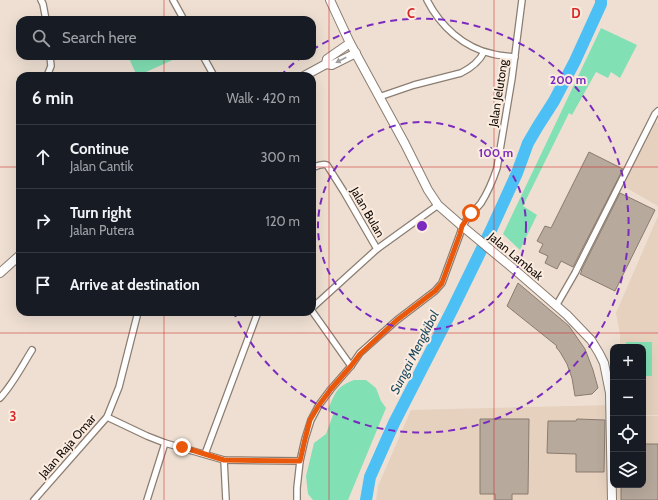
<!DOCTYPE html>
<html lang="en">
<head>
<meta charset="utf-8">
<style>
	:root { --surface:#171b24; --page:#242831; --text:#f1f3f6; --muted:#9ea1a6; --line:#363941 }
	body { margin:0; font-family:Cabin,sans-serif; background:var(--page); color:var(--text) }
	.controls { position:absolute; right:12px; bottom:12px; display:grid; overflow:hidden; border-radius:8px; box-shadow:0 4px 16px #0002 }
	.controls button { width:36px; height:36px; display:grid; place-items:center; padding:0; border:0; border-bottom:1px solid var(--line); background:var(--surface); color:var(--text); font:20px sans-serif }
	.stop { position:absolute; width:12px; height:12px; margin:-9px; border:3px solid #ea580c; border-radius:50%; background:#fff }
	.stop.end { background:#ea580c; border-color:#fff; box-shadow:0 1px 4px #0008 }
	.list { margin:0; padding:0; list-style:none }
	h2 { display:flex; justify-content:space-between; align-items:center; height:52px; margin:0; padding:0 16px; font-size:17px }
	h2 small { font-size:13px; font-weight:400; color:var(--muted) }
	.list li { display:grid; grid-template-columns:26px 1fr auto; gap:12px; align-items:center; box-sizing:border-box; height:64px; padding:0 16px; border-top:1px solid var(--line) }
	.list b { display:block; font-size:15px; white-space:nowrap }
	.list p { margin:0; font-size:13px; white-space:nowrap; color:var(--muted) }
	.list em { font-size:13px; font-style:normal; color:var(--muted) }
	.icon { flex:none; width:22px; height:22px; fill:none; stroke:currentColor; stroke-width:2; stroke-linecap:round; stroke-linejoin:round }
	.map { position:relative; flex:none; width:658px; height:500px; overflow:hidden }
	.search { position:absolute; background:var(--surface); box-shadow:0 4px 16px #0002; left:16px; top:16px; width:300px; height:44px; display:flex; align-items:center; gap:10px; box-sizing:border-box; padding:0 14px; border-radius:12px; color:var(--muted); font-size:15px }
	.panel { position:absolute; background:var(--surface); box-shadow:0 4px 16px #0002; left:16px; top:72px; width:300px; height:244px; border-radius:12px }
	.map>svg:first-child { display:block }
	.built { fill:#e6d1be }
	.green { fill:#82e0b5 }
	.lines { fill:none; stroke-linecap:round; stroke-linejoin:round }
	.river { stroke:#4cbff4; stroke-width:12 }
	.building { fill:#b7a99c; stroke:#897b6f }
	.street-casing { stroke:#8b7d71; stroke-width:8 }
	.secondary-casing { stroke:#8b7d71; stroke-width:10 }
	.street { stroke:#fff; stroke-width:5.5 }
	.secondary { stroke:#fff; stroke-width:8 }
	.oneway { fill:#9f9d9c }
	.route { stroke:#ea580c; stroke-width:5 }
	.grid { fill:none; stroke:#d62828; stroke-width:1; stroke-opacity:0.55 }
	.ring { fill:none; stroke:#7b2cbf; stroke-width:2; stroke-dasharray:7 5 }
	.labels { text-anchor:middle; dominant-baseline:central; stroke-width:4; stroke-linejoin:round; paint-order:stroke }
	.street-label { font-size:12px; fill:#100b07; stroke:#fcecdf }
	.water-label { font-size:13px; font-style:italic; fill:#1c4b61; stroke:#fcecdf }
	.grid-label { font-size:13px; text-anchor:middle; font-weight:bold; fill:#d62828; stroke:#fcecdf; stroke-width:4; stroke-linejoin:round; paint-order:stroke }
	.centre { fill:#7b2cbf; stroke:#fcecdf; stroke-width:2 }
	.ring-label { font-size:12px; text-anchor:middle; font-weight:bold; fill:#7b2cbf; stroke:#fcecdf; stroke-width:4; stroke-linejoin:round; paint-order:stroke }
</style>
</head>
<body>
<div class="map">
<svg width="658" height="500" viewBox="0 0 658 500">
	<rect width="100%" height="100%" fill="#eedfd2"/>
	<g class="built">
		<polygon points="656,122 658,123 658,206 623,186"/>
		<polygon points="658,216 658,415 643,415 643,347 620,347 620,334 616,313"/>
		<polygon points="613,405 613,485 643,485 643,416 658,416 658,500 376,500 378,486 411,410"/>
	</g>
	<g class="green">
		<polygon points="601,28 637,45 620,78 611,72 608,78 596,72 572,115 569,113 523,206 537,215 520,250 503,234"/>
		<polygon points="128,56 176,56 177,58 137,76"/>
		<polygon points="626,342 652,342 652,376 643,376 643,347 626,347"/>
		<path d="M354,380H366L376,388L381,401L386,408L348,500H313L308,494L306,476L314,443L326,434L334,412H329L328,409C336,392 336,387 354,380Z"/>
	</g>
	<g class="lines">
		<polyline class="river" points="366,500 370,477 394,423 452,310 491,230 517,173 528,143 538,126 554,101 575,61 601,4 601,0"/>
	</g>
	<g class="building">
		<polygon points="589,152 623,169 573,267 561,261 557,269 545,263 548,256 539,252 543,244 537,241 545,226 551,228"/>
		<polygon points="620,193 655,210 615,291 580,274 582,271 581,271"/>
		<polygon points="518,283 569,326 585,349 593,370 598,388 592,394 575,396 572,378 567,364 560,352 556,347 557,346 507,306"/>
		<polygon points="480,419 529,419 528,494 512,494 512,500 495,500 495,494 480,494"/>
		<polygon points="577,419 605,420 604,472 576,472 576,454 547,453 548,421 576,421"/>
		<polygon points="643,444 658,444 658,500 621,500 621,485 643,485"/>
	</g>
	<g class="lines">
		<defs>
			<g id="street">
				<polyline points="41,0 43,4 46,20"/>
				<polyline points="173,0 184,20"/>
				<path d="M427,0C440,26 464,48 493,54C500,56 508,56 515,57"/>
				<polyline points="203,56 214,76"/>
				<polyline points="47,76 51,66 50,56"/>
				<path d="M379,97L414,85L461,73C471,68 479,62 484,52"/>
				<path d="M312,168C317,166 321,163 327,165L344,192L377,249L312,308"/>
				<polyline points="377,249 438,205"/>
				<polyline points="556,306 575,273 655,114 658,111"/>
				<polyline points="312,311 351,366"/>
				<path d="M0,398C13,384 22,366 32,350"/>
				<polyline points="107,417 147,436 165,443 224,460 300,461"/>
				<polyline points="205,454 258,312"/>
				<polyline points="224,460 226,500"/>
				<polyline points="34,500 107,417 119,387 138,312"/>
				<polyline points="147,500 165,443"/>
				<path d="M297,500V488L300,461L305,439L311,420L319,405L331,389L351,366L360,353L397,320L435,291L442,283L460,234C463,220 473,213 481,203C488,192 493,180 497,168L512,78L522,0"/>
			</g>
			<g id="secondary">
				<polyline points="330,0 350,43 405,144 428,190 438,205 462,226 515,270 567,315 591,340 599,353 604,363 610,393 612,500"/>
				<polyline points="326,64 332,65 356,53"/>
				<polyline points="304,76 326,64 327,59 350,43"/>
				<polyline points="0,273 20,255"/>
			</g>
		</defs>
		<use href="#street" class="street-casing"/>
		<use href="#secondary" class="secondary-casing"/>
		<use href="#street" class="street"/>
		<use href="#secondary" class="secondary"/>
	</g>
	<defs><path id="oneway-solid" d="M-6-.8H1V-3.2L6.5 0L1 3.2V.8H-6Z"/></defs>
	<use class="oneway" href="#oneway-solid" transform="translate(341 60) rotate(153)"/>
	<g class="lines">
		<polyline class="route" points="182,447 224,460 300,461 305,439 310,420 319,405 331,389 351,366 360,354 397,320 435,291 442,283 460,234 462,226 471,213"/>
	</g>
	<path class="grid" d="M164,0V20M329,0V500M494,0V500M164,56V76M0,167H20M312,167H658M164,312V500M0,333H658"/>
	<g class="ring">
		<circle cx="422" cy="226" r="104"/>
		<path d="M280 76A207 207 0 0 1 303 56M312 50A207 207 0 1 1 234 313"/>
	</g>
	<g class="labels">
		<g class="street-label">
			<text transform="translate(498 93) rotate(-81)">Jalan Jelutong</text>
			<text transform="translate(368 212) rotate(60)">Jalan Bulan</text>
			<text transform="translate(516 256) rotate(40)">Jalan Lambak</text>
			<text transform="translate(67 446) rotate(-49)">Jalan Raja Omar</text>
		</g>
		<g class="water-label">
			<text transform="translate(414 352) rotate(-63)">Sungai Mengkibol</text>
		</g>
	</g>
	<g class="grid-label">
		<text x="411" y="18">C</text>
		<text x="576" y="18">D</text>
		<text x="13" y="421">3</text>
	</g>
	<circle cx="422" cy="226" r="6" class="centre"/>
	<g class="ring-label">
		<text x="568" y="84">200 m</text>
		<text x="496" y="157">100 m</text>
	</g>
</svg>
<div class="controls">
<button>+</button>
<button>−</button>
<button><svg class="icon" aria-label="locate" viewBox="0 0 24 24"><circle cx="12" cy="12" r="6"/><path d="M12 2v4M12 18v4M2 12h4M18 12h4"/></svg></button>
<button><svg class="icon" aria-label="layers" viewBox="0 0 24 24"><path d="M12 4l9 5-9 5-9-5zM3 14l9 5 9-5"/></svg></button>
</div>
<div class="stop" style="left:471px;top:213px"></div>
<div class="stop end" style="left:182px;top:447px"></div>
<div class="search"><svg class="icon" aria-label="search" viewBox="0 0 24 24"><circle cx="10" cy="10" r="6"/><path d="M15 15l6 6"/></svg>Search here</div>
<section class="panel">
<h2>6 min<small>Walk · 420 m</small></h2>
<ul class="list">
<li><svg class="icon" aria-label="ahead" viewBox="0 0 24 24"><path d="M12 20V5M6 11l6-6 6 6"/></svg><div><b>Continue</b><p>Jalan Cantik</p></div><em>300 m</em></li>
<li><svg class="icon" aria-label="right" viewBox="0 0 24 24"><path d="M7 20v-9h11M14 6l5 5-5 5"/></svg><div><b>Turn right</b><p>Jalan Putera</p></div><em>120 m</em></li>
<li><svg class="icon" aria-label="arrive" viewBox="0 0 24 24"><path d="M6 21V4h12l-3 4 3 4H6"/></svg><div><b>Arrive at destination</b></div></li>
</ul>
</section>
</div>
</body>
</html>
